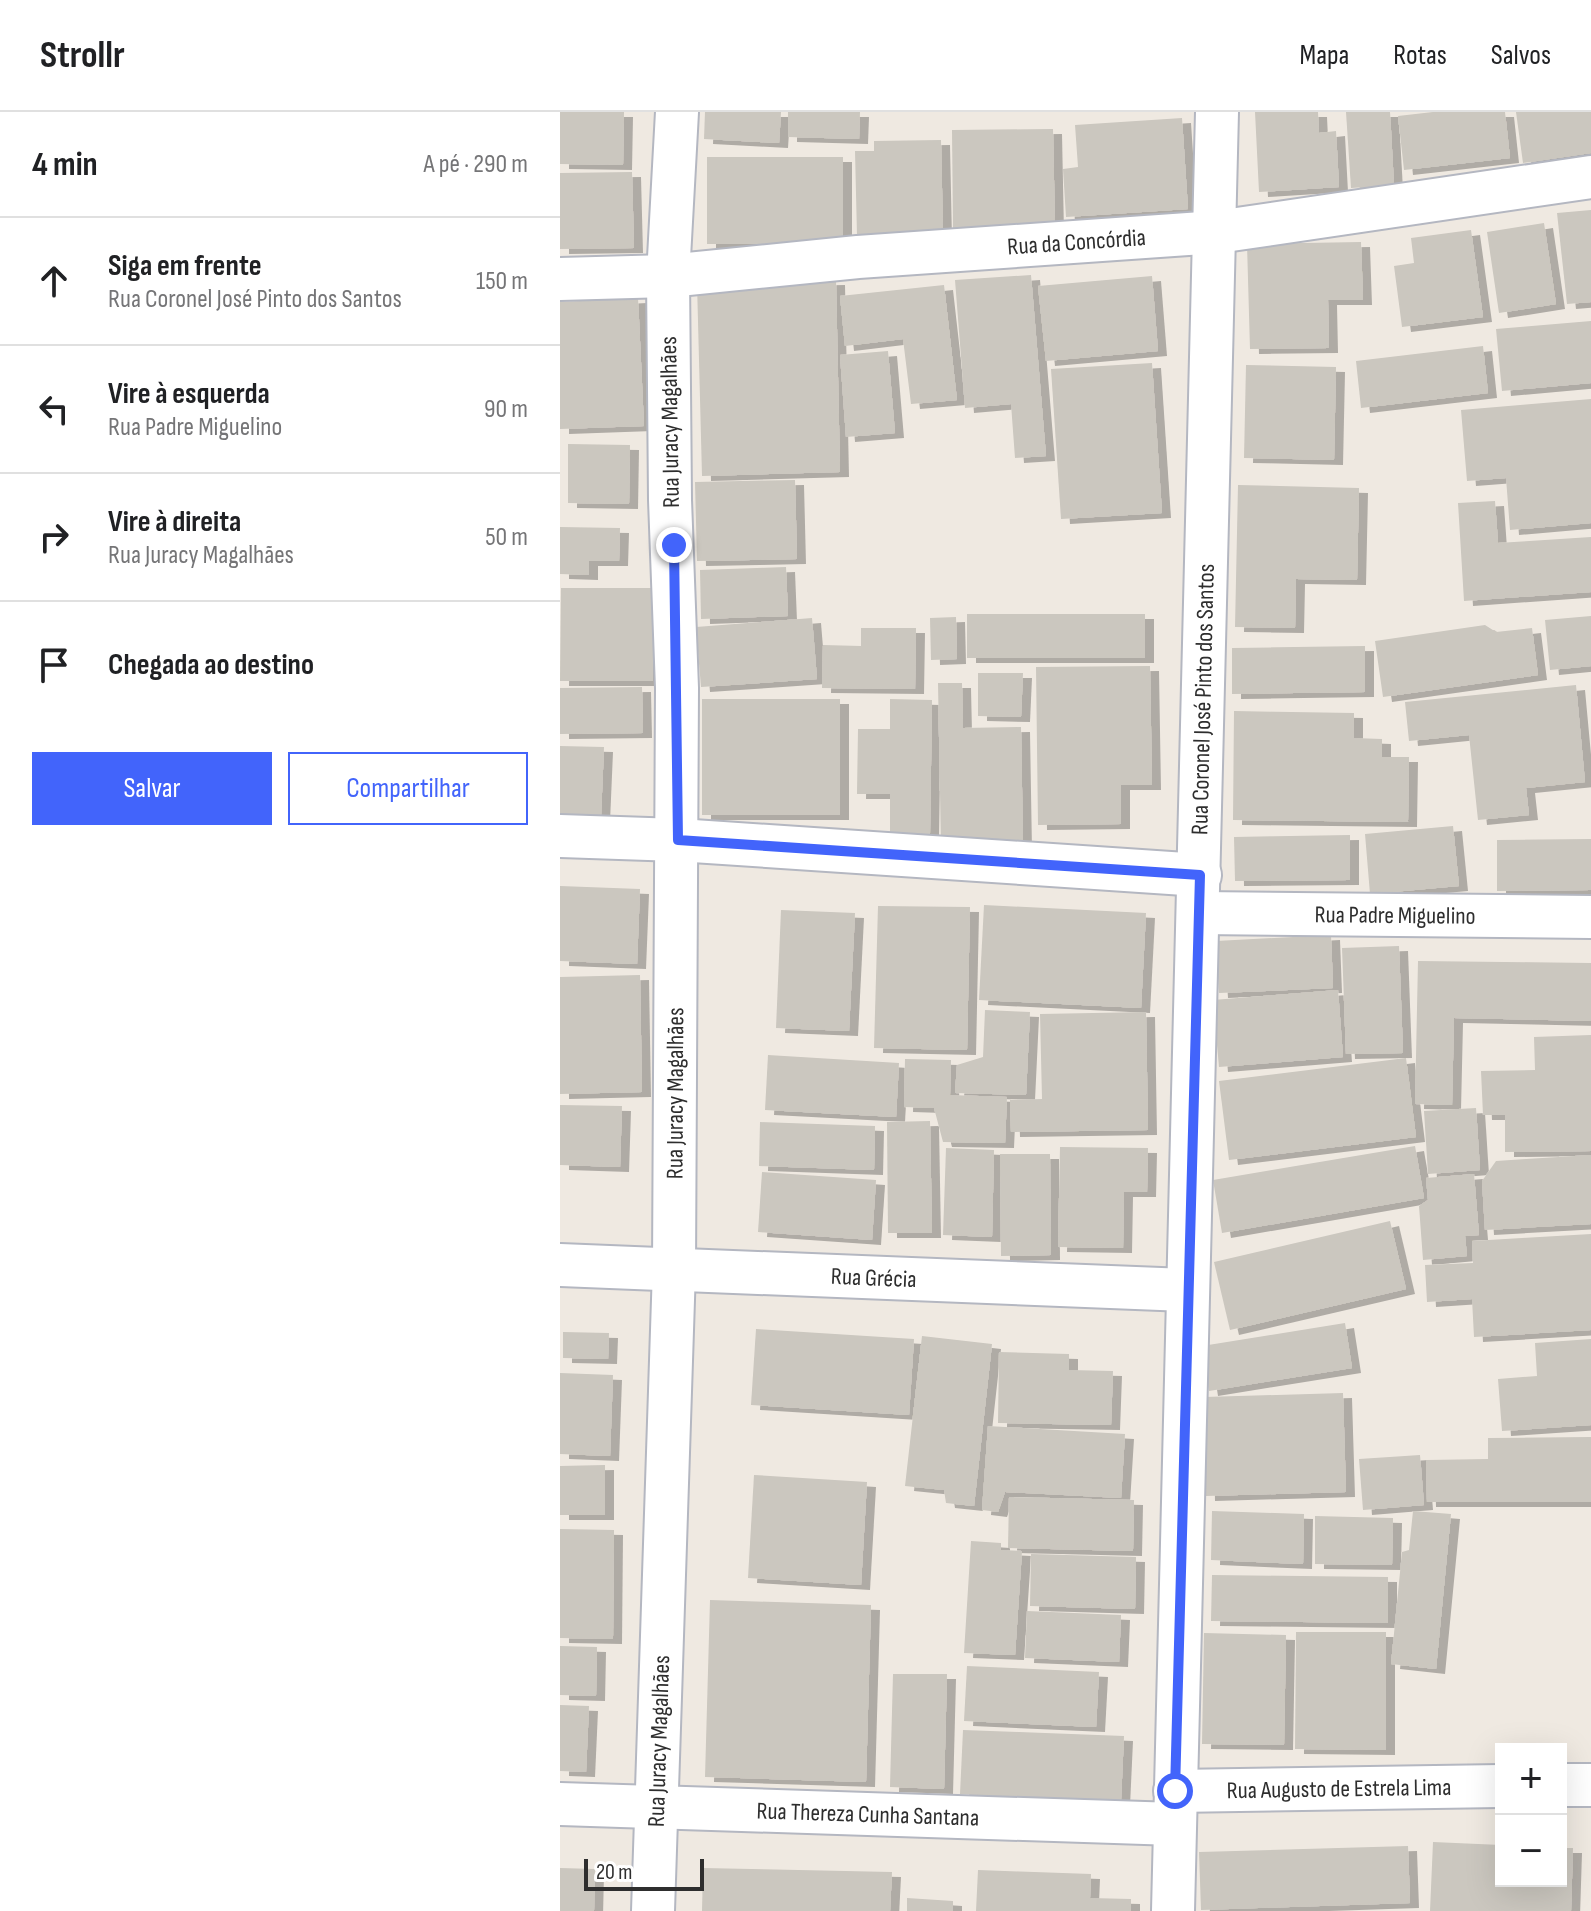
<!DOCTYPE html>
<html lang="pt">
<head>
<meta charset="utf-8">
<style>
	:root { --surface:#fff; --page:#f2f2f2; --text:#202124; --muted:#757577; --line:#e0e0e0; --accent:#4264fb }
	body { margin:0; font-family:"Sofia Sans Condensed",sans-serif; background:var(--page); color:var(--text) }
	.controls { position:absolute; right:24px; bottom:24px; display:grid; overflow:hidden; border-radius:0px; box-shadow:0 8px 32px #0002 }
	.controls button { width:72px; height:72px; display:grid; place-items:center; padding:0; border:0; border-bottom:2px solid var(--line); background:var(--surface); color:var(--text); font:40px sans-serif }
	.scale { position:absolute; left:24px; bottom:20px; width:120px; box-sizing:border-box; padding-left:8px; border:4px solid #2e2e2e; border-top:0; font-size:22px; line-height:28px; white-space:nowrap; color:#2e2e2e; -webkit-text-stroke:6px #fff; paint-order:stroke }
	.stop { position:absolute; width:24px; height:24px; margin:-18px; border:6px solid #4264fb; border-radius:50%; background:#fff }
	.stop.end { background:#4264fb; border-color:#fff; box-shadow:0 2px 8px #0008 }
	.list { margin:0; padding:0; list-style:none }
	h2 { display:flex; justify-content:space-between; align-items:center; height:104px; margin:0; padding:0 32px; font-size:34px }
	h2 small { font-size:26px; font-weight:400; color:var(--muted) }
	.list li { display:grid; grid-template-columns:52px 1fr auto; gap:24px; align-items:center; box-sizing:border-box; height:128px; padding:0 32px; border-top:2px solid var(--line) }
	.list b { display:block; font-size:30px; white-space:nowrap }
	.list p { margin:0; font-size:26px; white-space:nowrap; color:var(--muted) }
	.list em { font-size:26px; font-style:normal; color:var(--muted) }
	.actions { display:flex; gap:16px; padding:24px 32px }
	.actions a { flex:1; padding:18px 0; border:2px solid var(--accent); border-radius:0px; text-align:center; font-size:28px; color:var(--accent) }
	.actions .main { background:var(--accent); color:#fff }
	.icon { flex:none; width:44px; height:44px; fill:none; stroke:currentColor; stroke-width:2; stroke-linecap:round; stroke-linejoin:round }
	.map { position:relative; flex:none; width:1031px; height:1799px; overflow:hidden }
	header { display:flex; align-items:center; gap:48px; box-sizing:border-box; height:112px; padding:0 40px; background:var(--surface); border-bottom:2px solid var(--line) }
	header strong { font-size:38px }
	nav { display:flex; gap:44px; margin-inline-start:auto; font-size:28px }
	main { display:flex }
	aside { flex:1; background:var(--surface) }
	.map>svg:first-child { display:block }
	.building { fill:#cbc7bf; filter:url(#shadow) }
	.lines { fill:none; stroke-linecap:round; stroke-linejoin:round }
	.minor-casing { stroke:#b4b7c1; stroke-width:46 }
	.minor { stroke:#fff; stroke-width:42 }
	.route { stroke:#4264fb; stroke-width:10 }
	.labels { text-anchor:middle; dominant-baseline:central; stroke-width:6; stroke-linejoin:round; paint-order:stroke }
	.street-label { font-size:24px; fill:#2e2e2e; stroke:#fff }
</style>
</head>
<body>
<header>
<strong>Strollr</strong>
<nav><a>Mapa</a><a>Rotas</a><a>Salvos</a></nav>
</header>
<main>
<aside>
<h2>4 min<small>A pé · 290 m</small></h2>
<ul class="list">
<li><svg class="icon" aria-label="ahead" viewBox="0 0 24 24"><path d="M12 20V5M6 11l6-6 6 6"/></svg><div><b>Siga em frente</b><p>Rua Coronel José Pinto dos Santos</p></div><em>150 m</em></li>
<li><svg class="icon" aria-label="left" viewBox="0 0 24 24"><path d="M17 20v-9H6M10 6l-5 5 5 5"/></svg><div><b>Vire à esquerda</b><p>Rua Padre Miguelino</p></div><em>90 m</em></li>
<li><svg class="icon" aria-label="right" viewBox="0 0 24 24"><path d="M7 20v-9h11M14 6l5 5-5 5"/></svg><div><b>Vire à direita</b><p>Rua Juracy Magalhães</p></div><em>50 m</em></li>
<li><svg class="icon" aria-label="arrive" viewBox="0 0 24 24"><path d="M6 21V4h12l-3 4 3 4H6"/></svg><div><b>Chegada ao destino</b></div></li>
</ul>
<div class="actions"><a class="main">Salvar</a><a>Compartilhar</a></div>
</aside>
<div class="map">
<svg width="1031" height="1799" viewBox="0 0 1031 1799">
	<defs>
		<filter id="shadow"><feDropShadow dx="9" dy="5" stdDeviation="0" flood-color="#0004"/></filter>
	</defs>
	<rect width="100%" height="100%" fill="#efe9e1"/>
	<g class="building">
		<polygon points="0,0 64,0 63,53 0,52"/>
		<polygon points="145,0 221,0 219,31 144,27"/>
		<polygon points="228,0 300,0 299,27 228,25"/>
		<polygon points="695,0 758,0 759,21 776,19 779,75 699,80"/>
		<polygon points="786,0 830,0 834,73 791,76"/>
		<polygon points="873,0 945,0 950,46 844,58 838,4"/>
		<polygon points="956,0 1031,0 1031,41 963,51"/>
		<polygon points="622,6 628,97 506,105 503,57 518,55 515,13"/>
		<polygon points="493,17 495,116 393,117 392,18"/>
		<polygon points="381,28 383,123 297,124 295,39 314,39 314,29"/>
		<rect x="147" y="45" width="136" height="87"/>
		<polygon points="72,60 74,136 0,137 0,61"/>
		<polygon points="1031,98 1031,190 1007,192 997,101"/>
		<polygon points="984,111 996,192 939,201 927,120"/>
		<polygon points="911,118 923,205 842,215 834,154 854,151 851,126"/>
		<polygon points="801,130 803,188 768,188 769,236 690,237 687,132"/>
		<polygon points="471,163 486,344 455,346 451,292 405,296 395,168"/>
		<polygon points="592,164 598,239 486,249 478,174"/>
		<polygon points="276,168 280,360 142,364 137,171"/>
		<polygon points="384,173 397,288 351,292 343,227 285,234 280,184"/>
		<polygon points="78,186 84,314 0,317 0,190"/>
		<polygon points="1031,209 1031,271 942,279 936,217"/>
		<polygon points="923,234 928,281 801,296 796,249"/>
		<polygon points="328,239 335,321 286,325 280,243"/>
		<polygon points="592,251 602,401 501,407 491,257"/>
		<polygon points="686,253 776,255 774,348 684,346"/>
		<polygon points="1031,287 1031,411 950,418 946,366 907,369 901,298"/>
		<polygon points="8,332 70,333 69,392 8,391"/>
		<polygon points="235,368 237,447 137,449 135,370"/>
		<polygon points="678,373 799,376 797,468 736,467 735,516 675,515"/>
		<polygon points="935,389 938,431 1031,425 1031,480 904,489 898,391"/>
		<polygon points="0,415 60,416 59,449 29,449 29,463 0,462"/>
		<polygon points="226,455 228,504 141,507 140,458"/>
		<polygon points="1,476 93,476 93,569 0,569"/>
		<rect x="407" y="502" width="178" height="44"/>
		<polygon points="1031,504 1031,554 990,558 985,508"/>
		<polygon points="396,505 397,547 371,548 370,506"/>
		<polygon points="252,506 257,567 141,575 136,515"/>
		<polygon points="925,513 936,520 972,516 978,563 823,585 815,529"/>
		<polygon points="301,516 356,516 355,577 262,576 263,533 301,534"/>
		<polygon points="805,534 805,580 672,582 672,536"/>
		<polygon points="590,554 592,673 561,673 561,712 478,713 476,555"/>
		<polygon points="418,561 463,561 461,605 418,604"/>
		<polygon points="378,571 402,571 403,616 461,615 463,733 381,734"/>
		<polygon points="1016,573 1025,670 966,676 969,703 918,708 909,623 849,629 845,590"/>
		<polygon points="82,575 83,621 0,622 0,576"/>
		<rect x="142" y="587" width="138" height="116"/>
		<polygon points="330,587 372,588 370,722 330,722 330,682 297,682 298,617 330,617"/>
		<polygon points="674,599 794,601 794,626 822,627 822,645 849,645 848,710 673,708"/>
		<polygon points="0,634 44,635 41,705 0,703"/>
		<polygon points="893,714 899,774 810,782 805,722"/>
		<polygon points="790,723 790,768 675,769 674,725"/>
		<polygon points="1031,727 1031,778 937,779 937,728"/>
		<polygon points="0,774 80,777 77,852 0,849"/>
		<polygon points="424,793 586,801 581,896 419,888"/>
		<polygon points="318,794 410,795 407,938 314,936"/>
		<polygon points="221,798 295,801 289,919 216,916"/>
		<polygon points="771,823 773,876 659,881 656,829"/>
		<polygon points="839,834 843,941 786,942 782,836"/>
		<polygon points="858,849 1031,851 1031,909 894,906 892,993 855,992"/>
		<polygon points="80,863 82,980 0,982 0,865"/>
		<polygon points="778,878 783,945 659,955 653,888"/>
		<polygon points="425,898 470,900 466,983 395,981 397,953 423,945"/>
		<polygon points="586,900 588,1018 451,1020 450,988 482,987 480,902"/>
		<polygon points="1031,923 1031,1039 945,1040 945,1003 923,1003 921,959 975,958 974,925"/>
		<polygon points="208,943 339,951 336,1005 205,998"/>
		<polygon points="846,946 856,1025 669,1048 659,969"/>
		<polygon points="345,947 391,948 390,983 447,985 445,1031 383,1030 374,996 344,995"/>
		<polygon points="0,993 62,994 60,1055 0,1053"/>
		<polygon points="916,996 920,1058 868,1062 864,999"/>
		<polygon points="370,1009 372,1121 328,1121 327,1010"/>
		<polygon points="200,1010 315,1014 314,1058 199,1054"/>
		<polygon points="855,1034 864,1086 662,1121 653,1068"/>
		<polygon points="500,1035 588,1036 587,1080 564,1080 563,1136 498,1135"/>
		<polygon points="386,1036 434,1038 432,1125 383,1123"/>
		<polygon points="440,1042 490,1042 491,1143 441,1144"/>
		<polygon points="1031,1043 1031,1112 925,1118 922,1069 936,1049"/>
		<polygon points="202,1060 316,1068 312,1128 198,1120"/>
		<polygon points="914,1062 919,1123 905,1124 907,1144 863,1148 859,1094 868,1088 866,1066"/>
		<polygon points="830,1109 846,1177 670,1218 654,1150"/>
		<polygon points="1031,1122 1031,1218 914,1225 912,1187 867,1190 865,1153 913,1151 912,1129"/>
		<polygon points="785,1211 792,1256 649,1279 642,1234"/>
		<polygon points="196,1217 354,1227 349,1303 191,1293"/>
		<polygon points="3,1220 49,1221 48,1247 3,1246"/>
		<polygon points="362,1224 432,1232 414,1394 386,1391 384,1378 345,1374"/>
		<polygon points="1031,1227 1031,1313 942,1319 938,1267 977,1264 975,1231"/>
		<polygon points="439,1240 509,1242 509,1258 553,1259 551,1313 438,1311"/>
		<polygon points="0,1261 53,1263 50,1344 0,1342"/>
		<polygon points="783,1281 786,1380 646,1384 644,1285"/>
		<polygon points="428,1314 565,1322 561,1386 445,1380 438,1400 422,1398"/>
		<polygon points="1031,1325 1031,1390 867,1390 866,1348 928,1347 928,1326"/>
		<polygon points="860,1343 864,1393 803,1398 799,1347"/>
		<polygon points="45,1353 45,1403 0,1403 0,1354"/>
		<polygon points="194,1363 307,1370 301,1473 188,1466"/>
		<polygon points="449,1385 574,1388 573,1439 448,1436"/>
		<polygon points="652,1399 744,1402 743,1452 651,1448"/>
		<polygon points="853,1399 891,1402 876,1557 831,1552 842,1440 849,1438"/>
		<polygon points="755,1404 833,1406 832,1453 755,1452"/>
		<polygon points="0,1417 54,1418 53,1527 0,1526"/>
		<polygon points="411,1429 441,1431 441,1438 462,1439 455,1543 404,1541"/>
		<polygon points="471,1442 576,1445 575,1497 470,1494"/>
		<polygon points="652,1463 828,1465 828,1511 651,1509"/>
		<polygon points="150,1488 311,1493 306,1670 145,1665"/>
		<polygon points="467,1499 561,1503 559,1550 465,1546"/>
		<polygon points="736,1520 826,1520 826,1638 735,1637"/>
		<polygon points="644,1521 726,1523 724,1633 642,1632"/>
		<polygon points="0,1534 37,1535 36,1584 0,1583"/>
		<polygon points="407,1554 539,1560 536,1615 404,1609"/>
		<polygon points="333,1562 387,1562 384,1677 330,1675"/>
		<polygon points="0,1593 29,1594 26,1660 0,1659"/>
		<polygon points="403,1618 564,1624 561,1689 400,1682"/>
		<polygon points="873,1730 941,1733 941,1769 1001,1769 1001,1736 1013,1736 1011,1799 870,1799"/>
		<polygon points="848,1734 850,1791 641,1798 639,1740"/>
		<polygon points="0,1756 35,1757 34,1799 0,1799"/>
		<polygon points="143,1756 332,1760 330,1799 142,1799"/>
		<polygon points="418,1758 531,1762 530,1786 571,1787 571,1799 416,1799"/>
		<polygon points="347,1786 393,1789 393,1799 347,1799"/>
	</g>
	<g class="lines">
		<defs>
			<g id="minor">
				<path id="s1" d="M0,167L108,164L298,145L657,120L1031,65"/>
				<polyline points="0,724 118,728 640,763"/>
				<path id="s2" d="M639,801L1031,805"/>
				<path id="s3" d="M0,1153L626,1178"/>
				<polyline points="1001,1673 1031,1673"/>
				<path id="s4" d="M615,1679L941,1674"/>
				<path id="s5" d="M0,1692L615,1712"/>
				<path id="s6" d="M93,1799L114,1157L117,576L110,388L108,164L117,0"/>
				<path id="s7" d="M613,1799L657,0"/>
			</g>
		</defs>
		<use href="#minor" class="minor-casing"/>
		<use href="#minor" class="minor"/>
	</g>
	<g class="lines">
		<polyline class="route" points="114,433 118,728 640,763 615,1679"/>
	</g>
	<g class="labels">
		<g class="street-label">
			<text stroke="none"><textPath href="#s1" startOffset="518">Rua da Concórdia</textPath></text>
			<text transform="translate(110 310) rotate(-91)">Rua Juracy Magalhães</text>
			<text stroke="none"><textPath href="#s7" startOffset="1212">Rua Coronel José Pinto dos Santos</textPath></text>
			<text stroke="none"><textPath href="#s2" startOffset="196">Rua Padre Miguelino</textPath></text>
			<text stroke="none"><textPath href="#s6" startOffset="818">Rua Juracy Magalhães</textPath></text>
			<text stroke="none"><textPath href="#s3" startOffset="314">Rua Grécia</textPath></text>
			<text stroke="none"><textPath href="#s6" startOffset="170">Rua Juracy Magalhães</textPath></text>
			<text stroke="none"><textPath href="#s4" startOffset="164">Rua Augusto de Estrela Lima</textPath></text>
			<text stroke="none"><textPath href="#s5" startOffset="308">Rua Thereza Cunha Santana</textPath></text>
		</g>
	</g>
</svg>
<div class="controls">
<button>+</button>
<button>−</button>
</div>
<div class="scale">20 m</div>
<div class="stop" style="left:615px;top:1679px"></div>
<div class="stop end" style="left:114px;top:433px"></div>
</div>
</main>
</body>
</html>
